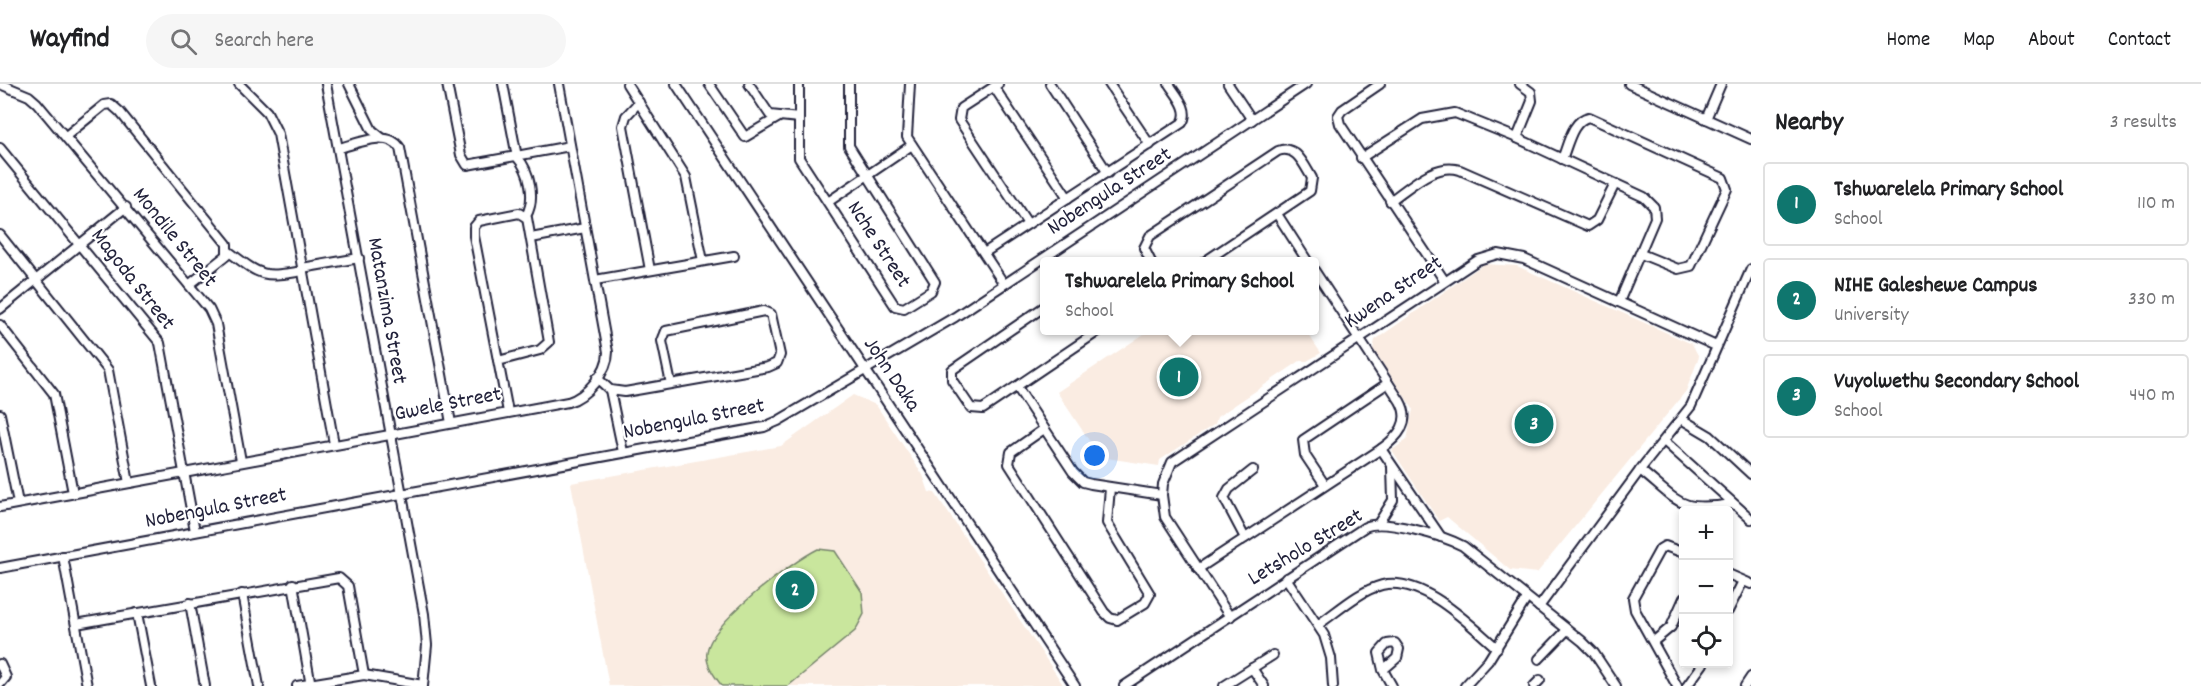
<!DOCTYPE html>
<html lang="en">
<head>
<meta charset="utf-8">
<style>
	:root { --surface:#fff; --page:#f6f6f6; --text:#202124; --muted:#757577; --line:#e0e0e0; --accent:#0f766e }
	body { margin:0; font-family:Dekko,sans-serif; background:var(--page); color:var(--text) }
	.controls { position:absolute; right:18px; bottom:18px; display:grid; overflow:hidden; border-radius:6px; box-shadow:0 3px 9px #0003 }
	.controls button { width:54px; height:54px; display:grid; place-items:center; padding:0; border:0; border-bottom:2px solid var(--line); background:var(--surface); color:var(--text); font:30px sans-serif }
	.you { position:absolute; left:1095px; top:372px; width:21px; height:21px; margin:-15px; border:4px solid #fff; border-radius:50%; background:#1a73e8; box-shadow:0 0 0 9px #1a73e833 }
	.badge { display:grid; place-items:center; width:39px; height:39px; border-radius:50%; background:var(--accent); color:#fff; font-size:20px; font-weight:700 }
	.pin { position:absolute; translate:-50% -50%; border:3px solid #fff; box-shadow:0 2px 6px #0006 }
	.popup { position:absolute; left:1040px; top:173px; width:279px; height:78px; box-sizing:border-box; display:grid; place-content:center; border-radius:6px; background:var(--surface); filter:drop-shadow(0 2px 4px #0005); font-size:20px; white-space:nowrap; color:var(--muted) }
	.popup b { font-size:22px; color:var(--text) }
	.popup::after { content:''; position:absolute; left:50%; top:100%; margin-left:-12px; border:12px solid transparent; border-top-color:var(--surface) }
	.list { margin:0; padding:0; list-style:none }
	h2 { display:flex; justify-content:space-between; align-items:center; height:78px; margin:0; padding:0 24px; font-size:26px }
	h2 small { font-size:20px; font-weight:400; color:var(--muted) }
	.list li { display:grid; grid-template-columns:39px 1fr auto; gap:18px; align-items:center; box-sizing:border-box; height:84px; margin:0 12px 12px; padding:0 12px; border:2px solid var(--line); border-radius:6px }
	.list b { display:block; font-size:22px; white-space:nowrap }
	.list p { margin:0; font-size:20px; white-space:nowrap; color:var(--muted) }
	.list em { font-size:20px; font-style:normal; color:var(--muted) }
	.icon { flex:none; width:33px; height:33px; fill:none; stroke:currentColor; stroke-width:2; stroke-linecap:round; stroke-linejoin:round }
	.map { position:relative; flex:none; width:1751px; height:602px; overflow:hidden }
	header { display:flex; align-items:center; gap:36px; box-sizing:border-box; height:84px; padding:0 30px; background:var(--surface); border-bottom:2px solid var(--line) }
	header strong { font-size:28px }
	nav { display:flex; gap:33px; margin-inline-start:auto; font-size:21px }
	.search { width:420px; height:54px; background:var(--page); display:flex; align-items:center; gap:15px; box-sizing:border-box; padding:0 21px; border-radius:33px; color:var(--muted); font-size:22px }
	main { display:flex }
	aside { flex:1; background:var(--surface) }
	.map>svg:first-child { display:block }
	.built { fill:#faece2 }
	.green { fill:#c9e69d; stroke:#76846c; stroke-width:1.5 }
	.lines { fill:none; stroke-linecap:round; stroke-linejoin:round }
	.minor-casing { stroke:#22223b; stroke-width:12 }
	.minor { stroke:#fff; stroke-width:8 }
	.labels { text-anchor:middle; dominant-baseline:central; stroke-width:4.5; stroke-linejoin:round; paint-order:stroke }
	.street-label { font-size:22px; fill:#22223b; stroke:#fff }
</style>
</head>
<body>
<header>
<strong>Wayfind</strong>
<div class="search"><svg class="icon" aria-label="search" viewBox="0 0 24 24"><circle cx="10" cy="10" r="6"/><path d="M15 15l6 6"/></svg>Search here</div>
<nav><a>Home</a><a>Map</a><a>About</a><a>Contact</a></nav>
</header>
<main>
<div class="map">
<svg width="1751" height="602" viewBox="0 0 1751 602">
	<rect width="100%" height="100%" fill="#fff"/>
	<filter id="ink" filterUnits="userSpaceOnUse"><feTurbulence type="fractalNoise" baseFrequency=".0167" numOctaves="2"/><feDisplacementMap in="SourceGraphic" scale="12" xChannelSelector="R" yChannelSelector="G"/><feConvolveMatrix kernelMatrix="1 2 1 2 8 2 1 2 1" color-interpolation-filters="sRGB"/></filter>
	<g filter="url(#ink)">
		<g class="built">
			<polygon points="1484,180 1517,182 1692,260 1699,273 1686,307 1537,489 1510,486 1447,433 1439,437 1392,366 1407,356 1413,325 1373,265 1375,256"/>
			<polygon points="1150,246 1306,247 1321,269 1307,277 1300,277 1217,333 1215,340 1160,376 1159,382 1100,373 1057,308"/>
			<polygon points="853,311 876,321 923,391 929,408 935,409 1064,602 609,602 571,399 781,362"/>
		</g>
		<path class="green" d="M818,465L835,467L862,508L864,530L855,547L788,602H722C715,593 705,580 707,568C711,538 790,479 818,465Z"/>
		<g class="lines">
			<defs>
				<g id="minor">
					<polyline points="0,0 29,12 37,19 209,225 216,240 241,377"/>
					<polyline points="239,0 267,28 278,50 334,360"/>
					<polyline points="326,0 424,530 427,561 423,602"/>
					<polyline points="349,0 372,46 382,54"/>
					<polyline points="447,0 461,71 467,81 570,62"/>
					<path d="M503,0L517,73C530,87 536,115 526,132"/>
					<polyline points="627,0 686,93 703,177"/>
					<polyline points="676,0 1075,602"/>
					<polyline points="709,0 745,53 779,33"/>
					<polyline points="749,0 770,31 799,34"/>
					<polyline points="799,0 799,74 895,222 904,224 931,207 935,198 849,62 849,0"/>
					<polyline points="910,0 907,53 1004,200"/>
					<polyline points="998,0 961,24 959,36 1028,140"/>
					<polyline points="1050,0 1108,89"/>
					<polyline points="1109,0 1150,61"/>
					<polyline points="1228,0 1252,36"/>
					<polyline points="1380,0 1342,26 1338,32 1340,40 1444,196"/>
					<polyline points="1629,0 1751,55"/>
					<polyline points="994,3 1068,114"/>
					<polyline points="639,18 626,32 623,42 650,186"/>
					<polyline points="1706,35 1721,0"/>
					<polyline points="66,52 104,21 111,20 120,28 227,160 227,171 189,201"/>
					<polyline points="1517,54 1532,17 1531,8 1520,0"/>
					<polyline points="0,64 160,259 195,447"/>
					<path d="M339,64C356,60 388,45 400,64L451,339"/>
					<polyline points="1361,74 1422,35 1455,29 1517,54 1644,113 1654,123 1655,134 1619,218"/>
					<path d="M1562,75C1568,61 1572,36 1589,33L1723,94L1727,105L1691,182L1678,185L1641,170"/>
					<path d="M1390,117C1410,103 1435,78 1460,86L1588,142L1597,136L1615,100"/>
					<polyline points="828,118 912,61"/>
					<polyline points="1277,130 1308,178"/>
					<polyline points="0,151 108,286 129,399"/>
					<polyline points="531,154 585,144"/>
					<path d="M228,167C261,192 261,194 303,187"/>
					<path d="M984,169L1182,39C1191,26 1176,11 1169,0"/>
					<path d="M1151,178L1144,164L1150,152L1278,67C1296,60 1304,81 1312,94L1310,107L1204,178"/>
					<polyline points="302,184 359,174"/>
					<polyline points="595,196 734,172"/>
					<polyline points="1044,223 952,286 952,296 971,324 983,325 1100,246"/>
					<polyline points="0,225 126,123"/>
					<polyline points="0,241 54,310 73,409"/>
					<polyline points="498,277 540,266 549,258 527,134 519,129 479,137 474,143 474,152 508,328"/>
					<polyline points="597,294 610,306 625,308 768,283 777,279 780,271 771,230 764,227 666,247 662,257 671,300"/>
					<polyline points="1017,303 1073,388 1083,398 1091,400 1162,411"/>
					<polyline points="610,306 623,368"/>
					<polyline points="0,330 18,419"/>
					<polyline points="1683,336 1710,352 1751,390"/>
					<polyline points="1044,345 1011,368 1009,380 1104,528 1110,534 1117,536 1145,519 1150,510 1107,439 1110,404"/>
					<polyline points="1664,357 1751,435"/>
					<polyline points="1381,365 1441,453"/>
					<path d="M1640,386C1681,419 1678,428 1733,420"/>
					<polyline points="1325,401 1305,371 1303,356 1388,299"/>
					<path d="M0,423L568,318C586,313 608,288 608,268L559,0"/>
					<polyline points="1378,440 1393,416 1392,383"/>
					<polyline points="1245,454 1224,414 1229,405 1253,386"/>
					<polyline points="63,472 87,602"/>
					<polyline points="0,484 764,343 778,337 955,233 1306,0"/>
					<path d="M1198,485L1381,365C1398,353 1412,338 1400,317L1314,186"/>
					<polyline points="1728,490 1751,500"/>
					<polyline points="1286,494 1324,551 1331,574 1333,602"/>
					<polyline points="293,500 311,602"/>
					<polyline points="242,510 259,602"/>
					<polyline points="190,519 205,602"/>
					<polyline points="1539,523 1643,382 1691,322 1751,185"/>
					<polyline points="1728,527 1743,497"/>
					<polyline points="137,529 151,602"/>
					<polyline points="1230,533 1165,433 1162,411 1163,400 1172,378 1478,176 1498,170 1524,175 1716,262"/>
					<polyline points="76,540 339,494 348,502 364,591"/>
					<path d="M1319,540C1338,527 1359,507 1382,501C1422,491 1470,541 1497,564"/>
					<polyline points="1654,557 1671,543 1684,514"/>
					<polyline points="1539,575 1567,546"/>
					<polyline points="0,580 6,593 0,600"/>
					<polyline points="1252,584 1264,602"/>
					<polyline points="1383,586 1397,574 1399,565 1395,559 1387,560 1379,569 1383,586 1392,602"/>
					<polyline points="297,602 364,591 423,601"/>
					<path d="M1124,602L1365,443C1383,434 1444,452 1463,462L1582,557L1594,569L1616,602"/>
					<polyline points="1224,602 1273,571"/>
					<polyline points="1465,602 1488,577 1527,514"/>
					<polyline points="1534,602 1540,596"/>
					<polyline points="1677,602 1635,526 1633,514 1660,465 1665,462 1684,469"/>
					<polyline points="1687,602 1703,580"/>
					<polyline points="1745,602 1751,593"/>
				</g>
			</defs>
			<use href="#minor" class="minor-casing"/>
			<use href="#minor" class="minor"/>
		</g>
	</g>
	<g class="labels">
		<g class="street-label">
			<text transform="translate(1110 108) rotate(-33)">Nobengula Street</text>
			<text transform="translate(174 154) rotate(51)">Mondile Street</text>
			<text transform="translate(878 161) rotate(57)">Nche Street</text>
			<text transform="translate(132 196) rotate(52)">Magoda Street</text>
			<text transform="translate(1394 209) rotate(-34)">Kwena Street</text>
			<text transform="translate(386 227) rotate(80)">Matanzima Street</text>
			<text transform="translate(891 291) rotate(56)">John Daka</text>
			<text transform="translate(448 321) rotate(-11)">Gwele Street</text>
			<text transform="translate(694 336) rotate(-11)">Nobengula Street</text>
			<text transform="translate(216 425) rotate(-11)">Nobengula Street</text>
			<text transform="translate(1306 464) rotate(-31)">Letsholo Street</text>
		</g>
	</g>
</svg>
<div class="controls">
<button>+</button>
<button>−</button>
<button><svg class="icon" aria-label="locate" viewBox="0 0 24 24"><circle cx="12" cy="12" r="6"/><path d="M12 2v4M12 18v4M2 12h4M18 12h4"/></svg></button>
</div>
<div class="you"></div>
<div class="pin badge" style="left:1179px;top:293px">1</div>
<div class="popup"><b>Tshwarelela Primary School</b>School</div>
<div class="pin badge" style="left:795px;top:506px">2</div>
<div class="pin badge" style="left:1534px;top:340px">3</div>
</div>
<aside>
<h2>Nearby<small>3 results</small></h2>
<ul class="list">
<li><span class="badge">1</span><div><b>Tshwarelela Primary School</b><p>School</p></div><em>110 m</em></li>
<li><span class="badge">2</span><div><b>NIHE Galeshewe Campus</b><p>University</p></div><em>330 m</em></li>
<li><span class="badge">3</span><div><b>Vuyolwethu Secondary School</b><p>School</p></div><em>440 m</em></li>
</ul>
</aside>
</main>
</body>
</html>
